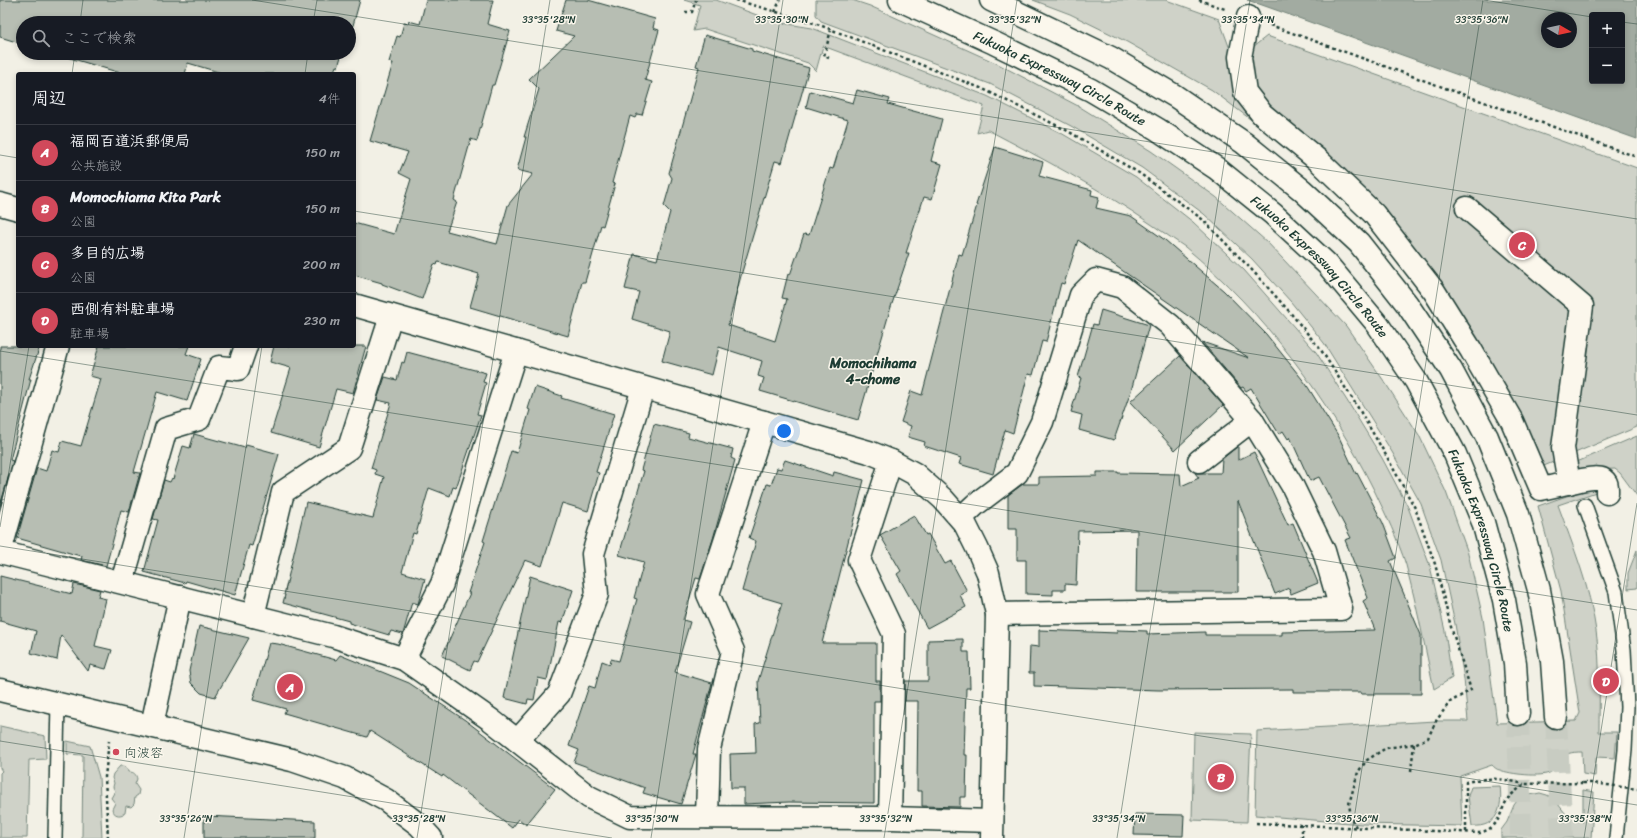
<!DOCTYPE html>
<html lang="ja">
<head>
<meta charset="utf-8">
<style>
	:root { --surface:#171b24; --page:#20242c; --text:#f1f3f6; --muted:#9ea1a6; --line:#363941; --accent:#d1495b }
	body { margin:0; font-family:Sriracha,"Klee One",sans-serif; background:var(--page); color:var(--text) }
	.controls { position:absolute; right:12px; top:12px; display:grid; overflow:hidden; border-radius:4px; box-shadow:0 2px 6px #0003 }
	.controls button { width:36px; height:36px; display:grid; place-items:center; padding:0; border:0; border-bottom:1px solid var(--line); background:var(--surface); color:var(--text); font:20px sans-serif }
	.compass { position:absolute; left:1541px; top:12px; width:36px; height:36px; border-radius:50%; background:var(--surface); box-shadow:0 2px 6px #0003; rotate:99deg }
	.you { position:absolute; left:784px; top:431px; width:14px; height:14px; margin:-10px; border:3px solid #fff; border-radius:50%; background:#1a73e8; box-shadow:0 0 0 6px #1a73e833 }
	.badge { display:grid; place-items:center; width:26px; height:26px; border-radius:50%; background:var(--accent); color:#fff; font-size:13px; font-weight:700 }
	.pin { position:absolute; translate:-50% -50%; border:2px solid #fff; box-shadow:0 1px 4px #0006 }
	.list { margin:0; padding:0; list-style:none }
	h2 { display:flex; justify-content:space-between; align-items:center; height:52px; margin:0; padding:0 16px; font-size:17px }
	h2 small { font-size:13px; font-weight:400; color:var(--muted) }
	.list li { display:grid; grid-template-columns:26px 1fr auto; gap:12px; align-items:center; box-sizing:border-box; height:56px; padding:0 16px; border-top:1px solid var(--line) }
	.list b { display:block; font-size:15px; white-space:nowrap }
	.list p { margin:0; font-size:13px; white-space:nowrap; color:var(--muted) }
	.list em { font-size:13px; font-style:normal; color:var(--muted) }
	.icon { flex:none; width:22px; height:22px; fill:none; stroke:currentColor; stroke-width:2; stroke-linecap:round; stroke-linejoin:round }
	.map { position:relative; flex:none; width:1637px; height:838px; overflow:hidden }
	.search { position:absolute; background:var(--surface); box-shadow:0 2px 6px #0003; left:16px; top:16px; width:340px; height:44px; display:flex; align-items:center; gap:10px; box-sizing:border-box; padding:0 14px; border-radius:22px; color:var(--muted); font-size:15px }
	.panel { position:absolute; background:var(--surface); box-shadow:0 2px 6px #0003; left:16px; top:72px; width:340px; height:276px; border-radius:4px }
	.map>svg:first-child { display:block }
	.green { fill:#cfd2c8; stroke:#77887e }
	.water { fill:#a2aba1; stroke:#6e7f75; fill-rule:evenodd }
	.building { fill:#b7beb3; stroke:#1f3d34 }
	.lines { fill:none; stroke-linecap:round; stroke-linejoin:round }
	.highway-tunnel { stroke:#c8ccc2; stroke-width:22; stroke-dasharray:22 11; stroke-linecap:butt }
	.lane-casing { stroke:#1f3d34; stroke-width:16 }
	.street-casing { stroke:#1f3d34; stroke-width:25 }
	.secondary-casing { stroke:#1f3d34; stroke-width:25 }
	.highway-casing { stroke:#1f3d34; stroke-width:25 }
	.path { stroke:#1f3d34; stroke-width:2.5; stroke-dasharray:3 3; stroke-linecap:butt }
	.lane { stroke:#fbf7ec; stroke-width:13 }
	.street { stroke:#fbf7ec; stroke-width:22 }
	.secondary { stroke:#fbf7ec; stroke-width:22 }
	.highway { stroke:#fbf7ec; stroke-width:22 }
	.path-bridge { stroke:#1f3d34; stroke-width:2.5; stroke-dasharray:3 3; stroke-linecap:butt }
	.ticks { fill:none; stroke:#1f3d34; stroke-width:1; stroke-opacity:0.45 }
	.poi-dot { fill:#d1495b; stroke:#fbf7ec; stroke-width:1.5 }
	.labels { text-anchor:middle; dominant-baseline:central; stroke-width:3; stroke-linejoin:round; paint-order:stroke }
	.street-label { font-size:13px; fill:#1f3d34; stroke:#fbf7ec }
	.poi-label { font-size:13px; fill:#1f3d34; stroke:#fbf7ec; text-anchor:start }
	.neighbourhood-label { font-size:14px; font-weight:bold; fill:#1f3d34; stroke:#fbf7ec }
	.ticks-label { font-size:10px; text-anchor:middle; fill:#1f3d34; stroke:#fbf7ec; stroke-width:3; stroke-linejoin:round; paint-order:stroke }
</style>
</head>
<body>
<div class="map">
<svg width="1637" height="838" viewBox="0 0 1637 838">
	<rect width="100%" height="100%" fill="#f2f0e5"/>
	<filter id="ink" filterUnits="userSpaceOnUse"><feTurbulence type="fractalNoise" baseFrequency=".025" numOctaves="2"/><feDisplacementMap in="SourceGraphic" scale="8" xChannelSelector="R" yChannelSelector="G"/><feConvolveMatrix kernelMatrix="1 2 1 2 8 2 1 2 1" color-interpolation-filters="sRGB"/></filter>
	<g filter="url(#ink)">
		<g class="green">
			<path d="M684,0H716L776,22L812,28L987,96L1061,133L1136,177L1193,222L1244,270L1316,352L1351,407L1382,458L1408,507L1430,566L1445,631L1452,678L1434,689C1425,648 1417,606 1406,565C1398,540 1386,515 1375,492C1329,399 1265,313 1185,247C1174,239 1162,232 1151,224C1099,188 1043,159 988,130L977,133L984,106L823,46L816,71L808,63L705,29L693,31L700,5Z"/>
			<path d="M816,0H852L870,6L996,63L1080,107L1151,151L1216,197L1267,242L1346,326L1386,384L1419,435L1446,492L1468,553L1483,618L1497,723L1576,721L1580,713L1561,591L1538,506L1595,486L1599,491L1558,505C1573,546 1590,587 1596,631C1601,664 1599,699 1599,732H1617L1615,758L1596,757L1595,776L1583,774L1582,752C1572,752 1563,753 1557,762C1555,765 1555,770 1551,772C1543,778 1509,774 1500,770C1497,770 1494,767 1492,765L1460,776L1462,826L1361,824L1255,815L1257,731L1436,721H1468L1464,679L1455,624L1441,560L1421,504L1392,452L1324,343L1291,302L1252,259L1204,214L1142,168L1071,126L990,84L821,21L816,15Z"/>
			<polygon points="1033,0 1166,0 1219,19 1234,60 1313,167 1212,90 1127,42 1070,14"/>
			<polygon points="1267,36 1637,168 1637,427 1539,468 1520,416 1323,155 1250,86 1250,59 1253,47"/>
			<polygon points="1637,436 1637,496 1620,473 1615,469 1582,470 1578,467 1577,462"/>
			<polygon points="1637,550 1637,588 1628,589 1628,573"/>
			<polygon points="0,726 45,736 46,759 29,760 27,838 0,838 0,773 2,771 0,768"/>
			<polygon points="1194,732 1251,734 1247,822 1192,820"/>
			<polygon points="67,741 90,746 99,777 102,838 82,838 83,755 67,754"/>
			<path d="M120,766C125,766 127,767 129,772C134,772 136,774 137,779L135,784L139,790L138,795L135,797L134,804L131,807L126,806L125,813C119,817 114,815 112,809L115,803L111,798L115,791L113,787L114,783L112,778L113,774Z"/>
			<path d="M1500,786C1503,808 1497,828 1472,826L1468,796L1471,787Z"/>
			<polygon points="1583,790 1594,792 1591,838 1501,838 1501,830 1507,822 1514,805 1520,797 1540,793 1547,795 1554,799 1569,818 1583,822"/>
		</g>
		<path class="water" d="M1247,0H1637V139L1262,5ZM1592,15H1622V81H1592ZM1547,18H1571V42H1547Z"/>
		<g class="building">
			<polygon points="0,0 360,0 349,40 349,23 23,23 23,44 0,37"/>
			<polygon points="426,0 493,0 487,24 510,31 494,85 492,85 477,141 471,139 454,200 457,202 447,231 497,244 508,205 533,174 517,170 526,137 524,137 539,89 529,79 574,36 556,31 566,0 588,0 655,19 653,28 659,30 645,80 652,82 642,115 637,114 635,118 630,116 612,183 615,184 603,226 601,225 585,282 582,282 568,336 470,307 479,274 438,262 437,265 434,264 422,299 382,284 382,283 354,275 354,223 394,234 411,179 399,173 408,152 370,141 393,63 389,62 397,36 400,37 404,23 408,24 409,21 420,24"/>
			<polygon points="705,35 752,49 752,51 809,68 782,163 775,161 742,272 728,325 775,341 787,299 782,298 788,274 790,275 804,234 809,235 830,168 833,169 848,120 806,107 810,91 853,103 857,90 890,99 888,104 942,119 931,161 942,164 932,199 924,197 906,253 909,253 890,310 858,420 760,391 764,378 758,376 762,361 719,347 712,375 662,361 670,331 632,319 639,292 625,289 634,254 657,260 670,212 664,206 672,178 669,173 699,67 696,66"/>
			<polygon points="53,53 342,53 338,67 336,66 333,74 225,74 188,63 185,74 124,74"/>
			<polygon points="995,147 1043,162 1039,176 1092,190 1091,195 1099,197 1096,208 1131,216 1165,240 1224,291 1266,334 1306,384 1339,437 1356,474 1357,473 1383,523 1396,558 1390,561 1421,635 1421,694 1361,694 1361,692 1293,692 1293,689 1159,690 1034,686 1034,673 1029,673 1030,646 1039,647 1039,630 1117,633 1117,630 1147,631 1147,634 1205,632 1205,635 1282,635 1282,632 1375,630 1363,601 1368,598 1345,540 1351,538 1319,477 1310,481 1290,437 1288,439 1283,431 1279,434 1251,388 1246,391 1243,387 1241,388 1202,342 1249,358 1078,240 1064,284 1061,283 1046,342 1042,341 1033,375 1028,374 1013,433 1005,430 993,474 959,464 961,458 924,446 925,442 908,437 911,426 901,422 911,391 922,395 959,254 962,255 977,205 976,205"/>
			<polygon points="1101,310 1149,325 1131,391 1114,440 1079,430 1082,415 1071,412 1081,378 1078,377 1093,324 1097,325"/>
			<polygon points="0,346 40,346 29,379 31,379 10,460 13,461 0,506"/>
			<polygon points="99,346 189,346 186,354 201,359 187,401 157,392 134,472 140,473 129,512 121,510 106,566 81,560 82,556 77,555 17,538 37,468 46,471 52,450 59,452 62,441 81,446 101,379 90,376"/>
			<polygon points="274,346 366,346 353,393 336,389 319,447 271,433 291,368 270,362"/>
			<polygon points="407,352 486,373 483,382 486,383 477,414 481,415 456,488 453,487 450,496 429,488 416,534 413,533 402,572 425,579 418,604 412,602 403,634 391,631 389,635 349,623 349,621 283,603 285,595 284,595 306,502 373,518 384,477 375,474 376,470 371,468 391,403 377,400 385,377 397,380 402,362 404,363"/>
			<polygon points="1180,356 1223,405 1175,450 1130,402"/>
			<polygon points="535,387 562,396 561,398 614,414 596,472 599,473 588,511 562,503 542,566 525,560 477,662 474,661 470,670 442,656 470,593 468,593 485,542 483,541 511,451 517,453 530,410 528,409"/>
			<polygon points="654,424 689,433 688,437 733,449 731,458 735,460 713,539 700,579 696,578 683,620 690,622 675,672 712,683 693,754 696,754 681,804 643,793 645,788 574,762 579,750 569,746 589,686 595,688 602,661 610,664 611,659 619,661 637,599 634,598 644,562 619,555 644,471 641,470"/>
			<polygon points="194,434 245,448 246,445 279,454 252,546 249,545 235,595 186,581 185,583 144,572 158,520 153,519 164,480 170,482 172,478 173,479 183,446 190,448"/>
			<polygon points="1238,446 1238,460 1254,452 1288,525 1293,523 1318,583 1291,594 1289,588 1275,594 1238,501 1238,592 1136,592 1137,530 1078,531 1076,585 1065,584 1065,590 1053,590 1053,595 1026,594 1026,560 1017,560 1017,529 1008,529 1008,495 1023,484 1039,484 1039,477 1097,476 1097,472 1118,472 1118,473 1180,474 1181,486 1199,478 1195,473 1221,473 1222,459"/>
			<polygon points="785,460 833,476 834,472 864,480 822,643 876,643 876,681 880,681 880,701 874,701 874,803 789,802 744,804 744,788 731,788 730,754 756,753 755,724 760,723 758,681 782,603 742,591 756,541 749,538 767,484 771,485 777,468 781,469"/>
			<polygon points="914,515 926,535 928,534 945,564 951,561 967,591 960,595 966,607 927,628 897,574 901,571 880,535"/>
			<polygon points="0,576 72,594 74,584 100,590 98,597 106,599 95,646 112,650 106,669 90,665 88,671 61,635 57,660 31,653 36,631 0,621"/>
			<polygon points="530,576 573,590 562,623 559,622 547,680 538,678 534,700 528,699 527,704 504,698"/>
			<polygon points="199,626 249,638 215,697 201,693 191,683 189,671"/>
			<polygon points="963,639 963,652 969,652 970,688 966,688 964,755 967,755 966,797 960,797 960,807 922,806 922,791 917,791 918,701 905,701 905,681 928,681 928,640"/>
			<polygon points="269,643 278,644 336,660 340,655 409,683 465,720 555,789 526,825 519,819 512,828 443,775 442,777 370,731 367,737 284,713 286,709 253,700"/>
			<polygon points="1135,814 1184,815 1183,836 1134,835"/>
			<polygon points="204,816 315,821 315,838 204,838"/>
		</g>
		<g class="lines">
			<g class="highway-tunnel">
				<polyline points="1518,714 1521,838"/>
				<polyline points="1556,717 1562,838"/>
			</g>
			<defs>
				<g id="lane">
					<polyline points="1585,505 1616,592 1624,650 1627,707 1625,750 1616,838"/>
					<polyline points="55,838 58,703"/>
				</g>
				<g id="street">
					<path d="M1248,17L1240,57L1245,92L1262,114L1319,161L1374,214L1434,291L1471,350L1512,421L1541,489C1553,487 1593,475 1602,479C1608,482 1607,488 1607,493"/>
					<polyline points="0,204 18,209"/>
					<polyline points="1467,208 1582,306 1563,448 1569,483"/>
					<polyline points="354,305 869,452 891,461 915,474 943,499 965,524 977,548 988,573 997,614 992,838"/>
					<polyline points="1199,461 1252,420"/>
					<polyline points="961,518 976,504 1017,473 1042,422 1081,295 1096,280 1122,287 1170,325 1252,420 1292,485 1324,551 1341,609 997,614"/>
					<polyline points="0,552 333,636 404,659 491,720 589,797 630,817 890,818 992,821"/>
					<polyline points="0,552 58,346"/>
					<polyline points="122,582 166,429 199,419 219,367 238,369 246,346"/>
					<polyline points="253,616 283,492 349,448 391,316"/>
					<polyline points="404,659 442,584 516,351"/>
					<polyline points="152,725 180,597"/>
					<polyline points="518,740 559,694 597,594 593,554 643,388"/>
					<polyline points="707,817 709,749 733,651 708,594 764,422"/>
					<polyline points="890,818 894,634 859,560 891,461"/>
				</g>
				<polyline id="secondary" points="0,690 292,760 345,778 386,800 419,825 431,838"/>
				<g id="highway">
					<path id="s1" d="M900,0L994,43L1091,90L1157,129L1216,168L1273,214L1327,264L1378,325L1416,381L1455,454L1483,522L1504,600L1515,663L1518,714"/>
					<polyline points="991,0 1111,58 1175,96 1244,143 1302,190 1359,243 1407,304 1451,370 1487,437 1518,514 1539,590 1552,661 1556,717"/>
				</g>
			</defs>
			<use href="#lane" class="lane-casing"/>
			<use href="#street" class="street-casing"/>
			<use href="#secondary" class="secondary-casing"/>
			<use href="#highway" class="highway-casing"/>
			<g class="path">
				<polyline points="736,0 817,24 983,89 1066,130 1139,173 1202,219 1251,269 1288,310 1321,350 1357,406 1387,457 1415,508 1435,564 1451,627 1471,690 1450,702 1436,721 1428,738 1414,744 1386,748 1367,760 1358,772 1349,804 1351,817 1356,827"/>
				<polyline points="1199,0 1225,9"/>
				<polyline points="685,12 692,12 696,0"/>
				<polyline points="775,12 780,0"/>
				<polyline points="1270,25 1637,157"/>
				<polyline points="829,58 824,56 831,30"/>
				<polyline points="1411,771 1414,744"/>
				<path d="M1256,823L1480,833C1502,826 1498,813 1509,797C1513,793 1519,789 1524,784L1583,783"/>
				<path d="M1466,832V782C1491,777 1499,778 1524,784"/>
				<polyline points="108,838 105,777 109,741"/>
				<polyline points="1302,838 1302,825"/>
			</g>
			<use href="#lane" class="lane"/>
			<use href="#street" class="street"/>
			<use href="#secondary" class="secondary"/>
			<use href="#highway" class="highway"/>
			<polyline class="path-bridge" points="1583,783 1593,783 1637,789"/>
		</g>
	</g>
	<path class="ticks" d="M252,0L1637,219M1484,0L1592,17M1622,22L1637,24M80,23L83,0M313,23L317,0M72,74L75,53M305,74L308,53M0,155L18,158M354,211L1637,415M0,351L1637,610M0,527L29,346M0,546L1637,805M0,741L612,838M184,838L262,346M417,838L550,0M651,838L783,0M884,838L1017,0M1117,838L1250,0M1351,838L1483,0M1584,838L1637,503"/>
	<circle class="poi-dot" cx="116" cy="752" r="4"/>
	<g class="labels">
		<g class="street-label">
			<text stroke="none"><textPath href="#s1" startOffset="178">Fukuoka Expressway Circle Route</textPath></text>
			<text stroke="none"><textPath href="#s1" startOffset="502">Fukuoka Expressway Circle Route</textPath></text>
			<text stroke="none"><textPath href="#s1" startOffset="826">Fukuoka Expressway Circle Route</textPath></text>
		</g>
		<g class="poi-label">
			<text x="124" y="752">向波容</text>
		</g>
		<g class="neighbourhood-label">
			<text x="873" y="363">Momochihama<tspan x="873" dy="16">4-chome</tspan></text>
		</g>
	</g>
	<g class="ticks-label">
		<text x="549" y="23">33°35'28"N</text>
		<text x="782" y="23">33°35'30"N</text>
		<text x="1015" y="23">33°35'32"N</text>
		<text x="1248" y="23">33°35'34"N</text>
		<text x="1482" y="23">33°35'36"N</text>
		<text x="186" y="822">33°35'26"N</text>
		<text x="419" y="822">33°35'28"N</text>
		<text x="652" y="822">33°35'30"N</text>
		<text x="886" y="822">33°35'32"N</text>
		<text x="1119" y="822">33°35'34"N</text>
		<text x="1352" y="822">33°35'36"N</text>
		<text x="1585" y="822">33°35'38"N</text>
	</g>
</svg>
<div class="controls">
<button>+</button>
<button>−</button>
</div>
<svg class="compass" viewBox="-18 -18 36 36"><path d="M0-13l5 13h-10z" fill="#e53935"/><path d="M0 13l5-13h-10z" fill="#9ea1a6"/></svg>
<div class="you"></div>
<div class="pin badge" style="left:290px;top:687px">A</div>
<div class="pin badge" style="left:1221px;top:777px">B</div>
<div class="pin badge" style="left:1522px;top:245px">C</div>
<div class="pin badge" style="left:1606px;top:681px">D</div>
<div class="search"><svg class="icon" aria-label="search" viewBox="0 0 24 24"><circle cx="10" cy="10" r="6"/><path d="M15 15l6 6"/></svg>ここで検索</div>
<section class="panel">
<h2>周辺<small>4件</small></h2>
<ul class="list">
<li><span class="badge">A</span><div><b>福岡百道浜郵便局</b><p>公共施設</p></div><em>150 m</em></li>
<li><span class="badge">B</span><div><b>Momochiama Kita Park</b><p>公園</p></div><em>150 m</em></li>
<li><span class="badge">C</span><div><b>多目的広場</b><p>公園</p></div><em>200 m</em></li>
<li><span class="badge">D</span><div><b>西側有料駐車場</b><p>駐車場</p></div><em>230 m</em></li>
</ul>
</section>
</div>
</body>
</html>
